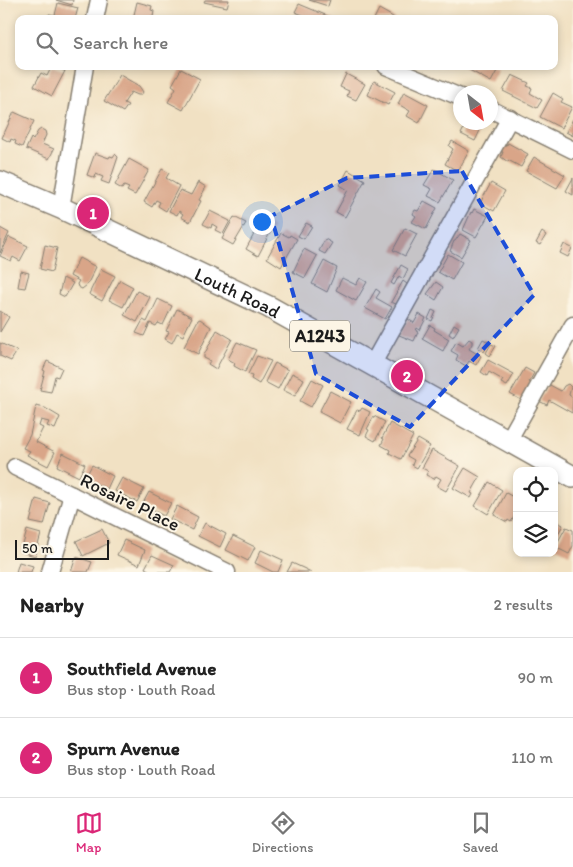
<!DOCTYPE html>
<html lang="en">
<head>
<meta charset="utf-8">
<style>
	:root { --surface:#fff; --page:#f2f2f2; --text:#222; --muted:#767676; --line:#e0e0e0; --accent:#db2777 }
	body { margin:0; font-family:Itim,sans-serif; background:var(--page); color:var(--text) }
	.controls { position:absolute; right:15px; bottom:15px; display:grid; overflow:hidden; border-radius:10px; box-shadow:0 2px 8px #0003 }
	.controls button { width:45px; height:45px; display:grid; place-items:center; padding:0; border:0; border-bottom:1px solid var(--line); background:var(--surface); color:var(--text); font:25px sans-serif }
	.compass { position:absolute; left:453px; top:85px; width:45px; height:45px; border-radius:50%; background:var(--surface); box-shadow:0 2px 8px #0003; rotate:149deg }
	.scale { position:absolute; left:15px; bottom:12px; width:94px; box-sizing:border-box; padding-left:5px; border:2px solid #1c1c1c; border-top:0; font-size:14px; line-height:18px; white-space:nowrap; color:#1c1c1c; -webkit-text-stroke:4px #fcf5e5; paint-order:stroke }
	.you { position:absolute; left:261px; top:221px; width:18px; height:18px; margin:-12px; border:4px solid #fff; border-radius:50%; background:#1a73e8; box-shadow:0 0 0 8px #1a73e833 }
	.badge { display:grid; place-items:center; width:32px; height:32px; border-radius:50%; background:var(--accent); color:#fff; font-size:16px; font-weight:700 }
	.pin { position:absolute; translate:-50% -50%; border:2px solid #fff; box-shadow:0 1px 5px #0006 }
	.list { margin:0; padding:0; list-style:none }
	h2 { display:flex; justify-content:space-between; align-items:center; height:65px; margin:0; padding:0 20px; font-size:21px }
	h2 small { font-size:16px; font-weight:400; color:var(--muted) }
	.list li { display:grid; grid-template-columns:32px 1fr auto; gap:15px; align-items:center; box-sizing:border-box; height:80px; padding:0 20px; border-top:1px solid var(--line) }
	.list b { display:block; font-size:19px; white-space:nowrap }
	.list p { margin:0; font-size:16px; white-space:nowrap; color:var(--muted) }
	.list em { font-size:16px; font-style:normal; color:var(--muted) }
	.icon { flex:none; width:28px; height:28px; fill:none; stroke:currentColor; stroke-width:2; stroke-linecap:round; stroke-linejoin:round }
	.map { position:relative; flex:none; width:573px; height:572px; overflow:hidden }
	.search { position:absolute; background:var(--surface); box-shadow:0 2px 8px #0003; left:15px; right:15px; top:15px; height:55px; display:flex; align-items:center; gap:12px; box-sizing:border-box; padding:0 18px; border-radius:10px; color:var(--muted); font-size:19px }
	.sheet { height:225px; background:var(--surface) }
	nav { display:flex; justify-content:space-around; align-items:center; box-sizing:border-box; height:70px; border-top:1px solid var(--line); background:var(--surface); font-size:14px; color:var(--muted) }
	nav a { display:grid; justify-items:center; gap:2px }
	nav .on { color:var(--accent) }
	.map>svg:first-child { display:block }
	.building { fill:#d9a588 }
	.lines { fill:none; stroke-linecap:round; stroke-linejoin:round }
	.minor-casing { stroke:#867e70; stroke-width:19 }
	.major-casing { stroke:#867e70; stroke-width:24 }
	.minor { stroke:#fff; stroke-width:16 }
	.major { stroke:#fff; stroke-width:21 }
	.marked { fill:#1d4ed8; fill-opacity:0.2; stroke:#1d4ed8; stroke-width:4; stroke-dasharray:10 6; stroke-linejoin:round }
	.labels { text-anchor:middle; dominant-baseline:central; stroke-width:4; stroke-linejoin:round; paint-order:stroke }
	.shield { fill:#fcf5e5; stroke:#5f5d58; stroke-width:1 }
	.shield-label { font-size:18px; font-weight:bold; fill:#1c1c1c }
	.street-label { font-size:19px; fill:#1c1c1c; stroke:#fcf5e5 }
</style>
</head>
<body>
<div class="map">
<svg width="573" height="572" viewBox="0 0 573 572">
	<rect width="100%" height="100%" fill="#fcf5e5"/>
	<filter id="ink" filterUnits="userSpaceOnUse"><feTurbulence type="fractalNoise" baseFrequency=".02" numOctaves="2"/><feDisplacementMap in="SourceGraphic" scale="10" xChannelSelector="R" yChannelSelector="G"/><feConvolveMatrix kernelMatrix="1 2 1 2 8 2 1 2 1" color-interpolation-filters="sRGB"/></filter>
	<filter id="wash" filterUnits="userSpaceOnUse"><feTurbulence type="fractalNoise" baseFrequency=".0096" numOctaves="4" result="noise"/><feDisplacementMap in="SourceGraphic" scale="20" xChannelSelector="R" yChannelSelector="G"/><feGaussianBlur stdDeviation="1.12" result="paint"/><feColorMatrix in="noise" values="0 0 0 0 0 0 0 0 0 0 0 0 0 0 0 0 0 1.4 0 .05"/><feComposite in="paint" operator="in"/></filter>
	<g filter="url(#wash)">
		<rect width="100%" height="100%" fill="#f1e1c3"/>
		<g id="blocks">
			<g class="building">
				<polygon points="56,0 73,0 72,5"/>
				<polygon points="205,0 229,0 227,7 204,2"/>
				<polygon points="309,0 330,0 328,6"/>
				<polygon points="137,2 152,6 151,10 154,11 153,17 133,19"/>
				<polygon points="58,3 78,8 75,19 48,19 49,14 55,15"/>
				<polygon points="299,4 335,19 292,19 294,15 301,19 303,15 295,12"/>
				<polygon points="379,9 388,14 396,19 374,19"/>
				<polygon points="52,66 65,71 52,96 34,86 41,73 47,76"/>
				<polygon points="462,66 493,66 498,69 491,82"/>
				<polygon points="181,69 200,79 183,110 168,102 176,88 172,85"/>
				<polygon points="346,74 365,84 356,100 347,96 349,91 340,87"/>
				<polygon points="120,75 139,86 143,92 141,95 138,95 131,92 124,103 128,105 123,112 104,101"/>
				<polygon points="512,75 529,83 527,86 532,88 530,93 542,100 537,108 503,91"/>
				<polygon points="374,81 395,92 388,105 368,95"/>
				<polygon points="404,92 428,105 419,123 407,116 410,111 398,104"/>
				<polygon points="553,93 563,99 561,102 572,107 561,128 540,117"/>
				<polygon points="14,112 34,121 22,147 15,144 16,141 11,139 10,142 2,138"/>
				<polygon points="573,119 573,136 566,132"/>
				<polygon points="463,122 484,122 475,141 461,134 466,124"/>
				<polygon points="41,129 45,131 46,135 42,144 54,149 49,159 26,149 31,138 33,140 38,131"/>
				<polygon points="452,141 469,151 458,171 445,164 453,149 449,146"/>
				<polygon points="504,143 507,145 508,143 528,154 521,167 508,160 508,162 501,157 503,152 499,151"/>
				<polygon points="95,153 109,158 110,156 113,157 115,154 118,157 109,184 101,181 103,177 96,174 95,178 87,175"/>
				<polygon points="534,157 565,175 557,188 526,171"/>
				<polygon points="129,159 149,170 135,195 127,191 129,188 124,186 122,189 115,185"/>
				<polygon points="162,169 169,173 166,178 179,186 166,211 158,206 160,202 156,200 152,207 144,202"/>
				<polygon points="434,169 453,180 440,202 428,196 432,189 424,185"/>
				<polygon points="348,170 365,180 345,217 336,212 348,190 340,185"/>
				<polygon points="573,178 573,195 566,191"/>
				<polygon points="198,182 206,187 199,200 201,201 190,222 181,217 183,214 179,211 177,215 169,211 180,190 191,195"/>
				<polygon points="491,183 505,191 494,211 480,203"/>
				<polygon points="424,201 437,208 426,229 412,222 416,216 413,214 415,210 418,211"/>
				<polygon points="474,209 488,216 476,237 463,230 471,212 472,213"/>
				<polygon points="210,211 230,221 223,234 215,230 217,227 212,224 211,228 203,224"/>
				<polygon points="234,217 246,223 233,245 222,239"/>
				<polygon points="306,223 312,226 304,239 298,236"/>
				<polygon points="267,224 273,227 258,256 246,249 259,225 265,228"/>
				<polygon points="0,228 9,233 0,253"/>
				<polygon points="405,228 417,234 405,256 393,250"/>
				<polygon points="542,232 546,235 540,245 536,243"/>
				<polygon points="281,233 289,237 290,235 297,239 281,267 267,258"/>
				<polygon points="460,234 471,240 461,257 450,251 454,241 455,241"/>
				<polygon points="9,237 28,246 20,261 13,257 11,261 0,256"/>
				<polygon points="325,239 332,243 325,254 319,251"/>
				<polygon points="564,244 572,248 568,257 560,253"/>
				<polygon points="45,245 57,248 52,272 40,269"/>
				<polygon points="304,249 317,256 305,278 293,272"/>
				<polygon points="448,254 462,262 452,280 438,272"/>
				<polygon points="79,258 96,267 87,285 82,289 78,287 77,284 79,281 70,276"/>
				<polygon points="324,261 337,268 327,292 312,284"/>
				<polygon points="401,265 408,269 403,279 399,276 394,285 391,283"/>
				<polygon points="101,269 115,276 102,301 89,294"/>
				<polygon points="21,271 29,273 25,288 18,287"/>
				<polygon points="63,278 73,283 65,297 59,294"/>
				<polygon points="342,278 356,285 360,278 367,282 356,301 336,290"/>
				<polygon points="120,280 133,287 123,307 109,300"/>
				<polygon points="403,281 407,284 396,304 391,302"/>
				<polygon points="436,282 443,287 436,300 427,294"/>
				<polygon points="376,289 380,292 376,298 392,307 385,319 365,308"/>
				<polygon points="137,291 150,297 137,322 124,315"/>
				<polygon points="158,299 172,306 163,325 158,323 156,326 150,323 144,336 136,333 143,320 147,322"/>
				<polygon points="177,309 192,317 183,336 177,333 172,343 165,339 169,332 166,331"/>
				<polygon points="432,310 436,312 432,321 428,319"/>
				<polygon points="0,311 9,317 0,332"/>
				<polygon points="419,314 426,318 420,330 417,328 416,331 418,332 414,341 399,335 408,319 414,323"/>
				<polygon points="200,319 211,327 198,354 184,347 198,320"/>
				<polygon points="454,324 459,327 453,337 449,334"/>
				<polygon points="430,325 435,328 434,330 449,339 443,351 422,339"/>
				<polygon points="217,330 232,339 216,369 208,364 210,361 204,358 204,355"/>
				<polygon points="469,339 472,341 472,344 469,349 481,356 476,365 469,361 466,366 456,360 458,355 451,351 456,342 463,346"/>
				<polygon points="483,339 489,342 484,352 478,348"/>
				<polygon points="237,342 256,350 245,372 234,366 235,363 228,359"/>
				<polygon points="0,343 17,351 11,361 0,356"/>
				<polygon points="491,344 496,346 490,356 486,353"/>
				<polygon points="257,356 271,361 259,384 251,379 252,376 248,374"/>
				<polygon points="488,360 514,374 507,386 501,383 503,380 489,372 487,376 481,372"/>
				<polygon points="47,361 62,368 58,377 55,376 51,392 40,390 45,371 43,370"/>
				<polygon points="275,363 288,370 278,389 265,382"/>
				<polygon points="525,368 534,373 529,382 533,384 523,401 510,394"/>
				<polygon points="292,373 304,379 295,396 283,390"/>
				<polygon points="312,379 323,385 311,407 300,401"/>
				<polygon points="548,384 561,391 564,386 568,384 571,387 569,395 573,398 572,413 549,400 547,405 539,401"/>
				<polygon points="330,391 351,402 340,423 319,412"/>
				<polygon points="36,406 45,408 60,417 55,429 47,426 49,422 41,420 39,426 43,428 36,442 55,452 48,466 27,455 30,451 23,448 30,435"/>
				<polygon points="362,408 370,412 360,435 347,429 357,410 360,411"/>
				<polygon points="374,416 385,422 375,441 366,436 369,430 367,429"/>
				<polygon points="390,423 413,436 401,459 389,453 390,450 381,445 384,439 382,438"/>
				<polygon points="418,439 430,446 417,468 412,465 414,460 407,456"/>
				<polygon points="432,450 460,466 446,491 437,486 441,479 436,476 434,479 426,475 428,471 422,468"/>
				<polygon points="63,453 85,464 79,477 57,466"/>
				<polygon points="92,465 113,476 107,489 85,478"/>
				<polygon points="465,468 480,477 471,493 473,494 471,498 453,488"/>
				<polygon points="122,478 144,489 137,502 115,491"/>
				<polygon points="489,482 502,490 488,514 475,506"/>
				<polygon points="149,492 171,503 164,516 142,505"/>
				<polygon points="506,493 517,499 517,512 511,522 508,520 507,522 494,515"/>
				<polygon points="36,499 50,503 44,525 30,522"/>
				<polygon points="177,506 198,517 192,530 170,519"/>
				<polygon points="554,520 563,525 554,541"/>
				<polygon points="205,523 226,534 220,547 198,536"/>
				<polygon points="566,527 573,530 573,546 569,554 555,547"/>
				<polygon points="102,529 109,543 83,556 76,541"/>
				<polygon points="27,530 41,534 35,556 21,552"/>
				<polygon points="233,536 255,547 248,561 226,550"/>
				<polygon points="124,540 145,550 139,565 117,555"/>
				<polygon points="261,550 283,560 278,572 273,572 255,563"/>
				<polygon points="152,555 174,565 170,572 152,572 145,568"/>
				<polygon points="76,557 92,562 88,572 71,572"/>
				<polygon points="19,562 33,566 31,572 16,572"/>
				<polygon points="292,563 303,568 311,572 287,572"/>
			</g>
		</g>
	</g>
	<g filter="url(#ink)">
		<use href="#blocks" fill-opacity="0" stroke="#867e70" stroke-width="1"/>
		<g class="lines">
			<defs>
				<g id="minor">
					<polyline points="95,19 99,0"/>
					<polyline points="386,66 460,97"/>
					<polyline points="490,109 573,150"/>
					<polyline points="61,208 85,66"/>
					<polyline points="372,365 510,118"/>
					<polyline points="508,441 573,325"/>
					<polyline points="15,467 227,572"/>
					<polyline points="50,572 72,495"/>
				</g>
				<g id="major">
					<path id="s1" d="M0,182L61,208L269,307L573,477"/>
				</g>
			</defs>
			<use href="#minor" class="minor-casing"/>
			<use href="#major" class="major-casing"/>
			<use href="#minor" class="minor"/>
			<use href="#major" class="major"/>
		</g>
	</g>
	<path class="marked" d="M462,171L534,295L410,427L316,374L271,216L347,178Z"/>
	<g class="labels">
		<rect class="shield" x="290" y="320.5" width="60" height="31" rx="4"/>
		<g class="shield-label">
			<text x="320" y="336">A1243</text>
		</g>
		<g class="street-label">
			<text stroke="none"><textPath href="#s1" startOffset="262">Louth Road</textPath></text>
			<text transform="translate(130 502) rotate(26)">Rosaire Place</text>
		</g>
	</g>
</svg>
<div class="controls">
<button><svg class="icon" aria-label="locate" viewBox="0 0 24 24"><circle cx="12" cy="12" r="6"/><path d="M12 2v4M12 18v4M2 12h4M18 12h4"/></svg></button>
<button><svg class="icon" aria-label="layers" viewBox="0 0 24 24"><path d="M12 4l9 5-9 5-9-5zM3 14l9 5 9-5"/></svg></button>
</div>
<svg class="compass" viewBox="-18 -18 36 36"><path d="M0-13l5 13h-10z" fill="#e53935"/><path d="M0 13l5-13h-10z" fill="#767676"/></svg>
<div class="scale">50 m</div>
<div class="you"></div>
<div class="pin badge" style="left:93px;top:213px">1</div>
<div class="pin badge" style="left:407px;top:376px">2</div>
<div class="search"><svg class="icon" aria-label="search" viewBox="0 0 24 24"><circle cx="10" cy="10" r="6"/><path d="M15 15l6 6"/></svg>Search here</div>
</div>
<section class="sheet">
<h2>Nearby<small>2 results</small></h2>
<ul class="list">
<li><span class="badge">1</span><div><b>Southfield Avenue</b><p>Bus stop · Louth Road</p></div><em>90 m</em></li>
<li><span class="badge">2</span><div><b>Spurn Avenue</b><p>Bus stop · Louth Road</p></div><em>110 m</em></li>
</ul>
</section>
<nav>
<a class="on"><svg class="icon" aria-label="map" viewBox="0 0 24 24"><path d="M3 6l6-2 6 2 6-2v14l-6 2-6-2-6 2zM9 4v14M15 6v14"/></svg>Map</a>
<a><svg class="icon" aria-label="directions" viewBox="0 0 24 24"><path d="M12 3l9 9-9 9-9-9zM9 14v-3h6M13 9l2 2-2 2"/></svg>Directions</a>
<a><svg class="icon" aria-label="saved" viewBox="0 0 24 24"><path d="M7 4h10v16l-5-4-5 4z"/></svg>Saved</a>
</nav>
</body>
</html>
